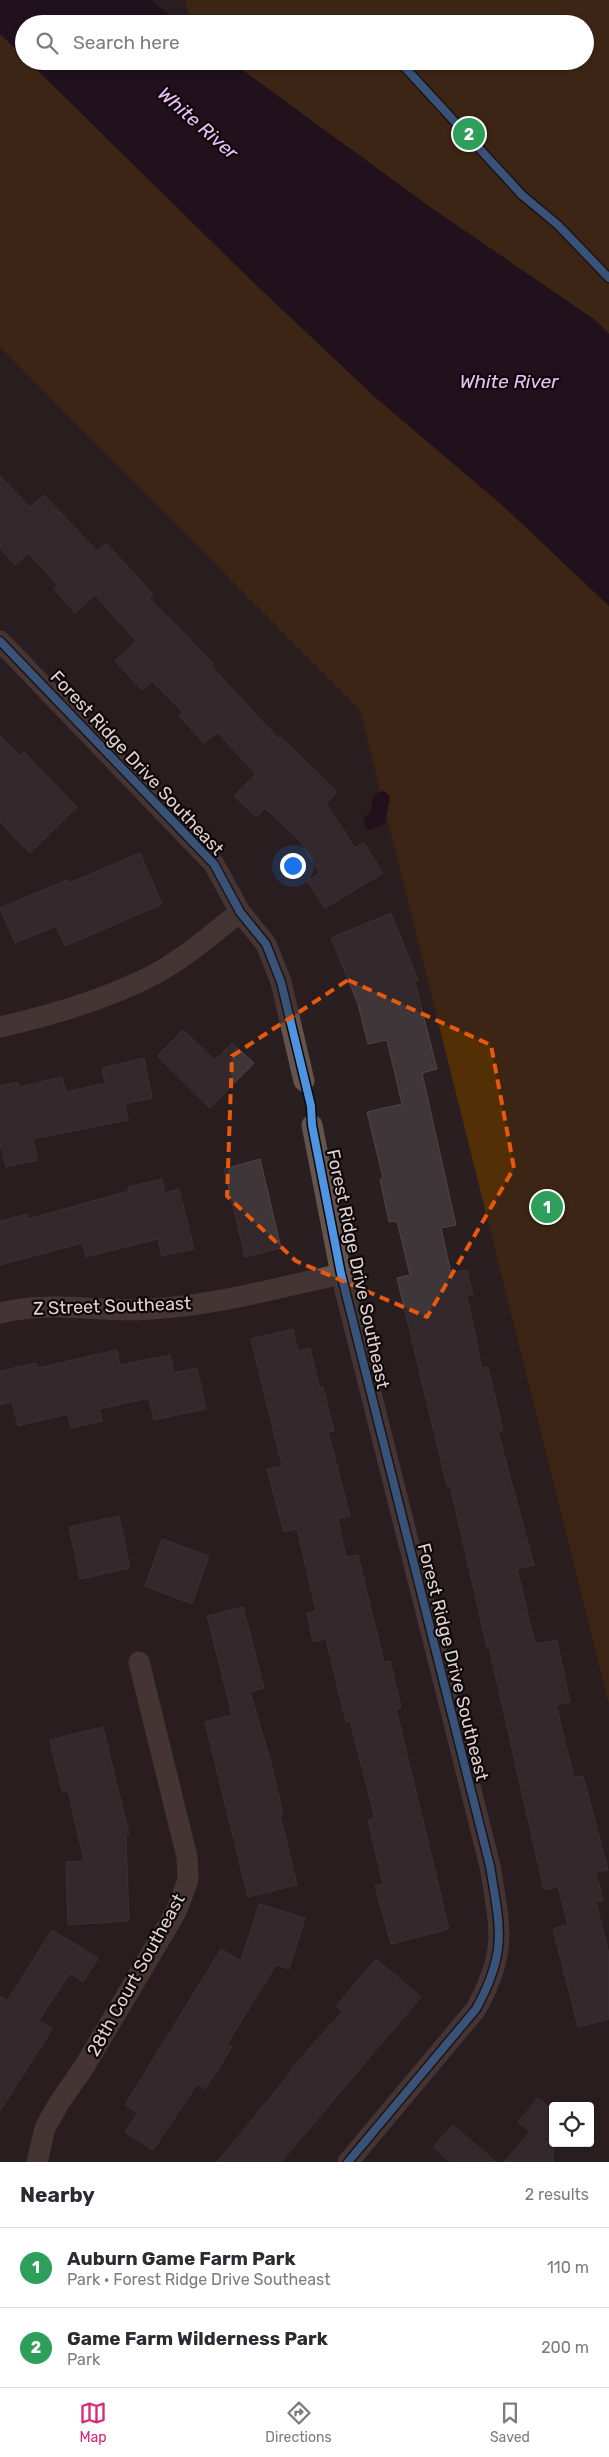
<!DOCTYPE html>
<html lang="en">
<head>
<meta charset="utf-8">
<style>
	:root { --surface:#fff; --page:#f2f2f3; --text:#2b2b33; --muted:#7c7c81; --line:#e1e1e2; --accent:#db2777 }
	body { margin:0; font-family:Rubik,sans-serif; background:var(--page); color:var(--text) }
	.controls { position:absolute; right:15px; bottom:15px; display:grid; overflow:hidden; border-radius:5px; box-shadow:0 1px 4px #0004 }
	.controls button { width:45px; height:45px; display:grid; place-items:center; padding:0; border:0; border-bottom:1px solid var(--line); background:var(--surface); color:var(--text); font:25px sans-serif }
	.you { position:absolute; left:292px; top:865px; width:18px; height:18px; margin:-12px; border:4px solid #fff; border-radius:50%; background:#1a73e8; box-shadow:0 0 0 8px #1a73e833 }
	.badge { display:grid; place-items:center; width:32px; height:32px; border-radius:50%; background:var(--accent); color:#fff; font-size:16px; font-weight:700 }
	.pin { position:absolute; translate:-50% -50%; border:2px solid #fff; box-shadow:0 1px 5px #0006 }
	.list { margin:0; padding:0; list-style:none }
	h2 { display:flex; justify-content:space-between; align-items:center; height:65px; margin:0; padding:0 20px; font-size:21px }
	h2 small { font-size:16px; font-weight:400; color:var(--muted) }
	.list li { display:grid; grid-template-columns:32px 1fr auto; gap:15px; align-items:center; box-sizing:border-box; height:80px; padding:0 20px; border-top:1px solid var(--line) }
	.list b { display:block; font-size:19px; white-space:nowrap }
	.list p { margin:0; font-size:16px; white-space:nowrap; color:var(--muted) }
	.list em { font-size:16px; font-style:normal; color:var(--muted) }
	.icon { flex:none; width:28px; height:28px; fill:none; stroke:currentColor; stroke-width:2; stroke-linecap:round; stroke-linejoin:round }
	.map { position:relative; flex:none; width:609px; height:2162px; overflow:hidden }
	.search { position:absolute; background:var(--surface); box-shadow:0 1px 4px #0004; left:15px; right:15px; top:15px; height:55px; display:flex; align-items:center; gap:12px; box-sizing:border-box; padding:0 18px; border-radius:28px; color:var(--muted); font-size:19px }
	.sheet { height:225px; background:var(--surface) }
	nav { display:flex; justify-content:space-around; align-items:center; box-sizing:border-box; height:70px; border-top:1px solid var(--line); background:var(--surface); font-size:14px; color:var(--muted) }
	nav a { display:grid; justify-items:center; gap:2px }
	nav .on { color:var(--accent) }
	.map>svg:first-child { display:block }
	.green { fill:#522f05 }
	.water { fill:#14031a }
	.building { fill:#3e3638; stroke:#4f4548 }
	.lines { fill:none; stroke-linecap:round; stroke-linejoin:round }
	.minor { stroke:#65534d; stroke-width:21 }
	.cycleway-casing { stroke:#0f0808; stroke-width:11 }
	.cycleway { stroke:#4d94e3; stroke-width:8 }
	.marked { fill:none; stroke:#e8590c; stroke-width:4; stroke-dasharray:10 6; stroke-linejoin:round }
	.labels { text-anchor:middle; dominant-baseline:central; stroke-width:4.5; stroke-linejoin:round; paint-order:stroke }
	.street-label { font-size:18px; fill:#dfd2d3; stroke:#0f0808 }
	.water-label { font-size:19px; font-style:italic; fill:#ecc0fb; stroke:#0f0808 }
</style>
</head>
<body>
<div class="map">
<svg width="609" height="2162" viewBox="0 0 609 2162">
	<rect width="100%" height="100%" fill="#291e20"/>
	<g class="green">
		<polygon points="185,0 609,0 609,334 595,320 430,207 230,61 585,61 585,24 191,24"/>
		<polygon points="0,34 24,57 24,61 28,61 253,282 376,398 501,504 609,606 609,1704 360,710 0,347"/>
	</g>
	<g class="water">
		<polygon points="0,0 151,0 180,24 24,24 24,57 0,34"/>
		<polygon points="28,61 230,61 430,207 595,320 609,334 609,606 501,504 376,398 253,282"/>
		<polygon points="382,791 386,792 390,797 385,824 369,830 365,827 363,820 371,810 373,796"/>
	</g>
	<g class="building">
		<polygon points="0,476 30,507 44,495 97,551 106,543 153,594 149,598 214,664 211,666 279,739 281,737 337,792 326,803 355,848 364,843 383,873 325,908 307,881 320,873 300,841 265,808 256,817 234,796 256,774 217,732 204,743 179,716 183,712 152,681 142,690 115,661 136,641 95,595 75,613 54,589 58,585 28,553 15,565 0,548"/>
		<polygon points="0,736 20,756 24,752 77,807 30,853 0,822"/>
		<polygon points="140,853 162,904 65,946 56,926 15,943 0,908 67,880 69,883"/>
		<polygon points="391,913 418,980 415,982 437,1069 422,1073 456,1225 441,1228 451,1273 467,1270 473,1295 467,1296 482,1368 488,1367 503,1431 498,1432 534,1565 517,1569 535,1644 557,1640 570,1702 556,1705 574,1778 583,1776 608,1870 596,1872 603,1900 596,1902 609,1954 609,2019 578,2027 553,1929 568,1925 558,1887 544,1890 489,1647 487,1647 450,1485 447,1486 397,1278 410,1275 397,1221 389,1222 380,1179 383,1178 367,1112 402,1104 387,1040 368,1044 358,1004 331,938"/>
		<polygon points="183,1030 215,1060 232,1043 254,1063 210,1108 157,1056"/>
		<polygon points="144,1058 152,1098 125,1104 128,1120 33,1139 38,1160 6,1167 0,1143 0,1086 18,1082 19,1087 62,1077 66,1092 105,1083 102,1068"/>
		<polygon points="260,1159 281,1248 245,1257 224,1169"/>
		<polygon points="162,1179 165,1193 179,1189 194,1249 162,1256 158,1239 86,1257 82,1243 0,1265 0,1221 27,1214 28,1219 129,1191 128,1187"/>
		<polygon points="293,1329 298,1351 310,1348 320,1388 323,1387 334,1431 328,1432 350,1516 338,1519 346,1557 358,1555 384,1662 390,1661 401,1708 396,1709 449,1929 391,1944 375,1886 383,1884 368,1820 375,1818 350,1721 346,1722 326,1639 313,1642 307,1613 316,1611 297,1529 284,1532 267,1469 282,1466 251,1339"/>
		<polygon points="117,1350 120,1365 170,1355 174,1373 197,1368 206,1409 154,1420 149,1398 99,1409 102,1421 71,1428 68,1414 18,1426 12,1402 0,1405 0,1371 36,1363 38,1368"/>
		<polygon points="119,1516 130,1568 80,1579 69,1527"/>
		<polygon points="162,1539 209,1556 192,1604 145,1586"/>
		<polygon points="243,1607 264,1688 250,1692 271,1762 283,1814 280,1815 297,1885 248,1897 205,1722 232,1715 207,1616"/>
		<polygon points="103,1727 129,1834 126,1835 129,1921 68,1925 66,1862 84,1861 68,1790 62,1791 50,1740"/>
		<polygon points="259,1904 305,1918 289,1969 276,1965 227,2044 232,2047 205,2089 197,2084 153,2150 125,2132 138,2113 125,2105 221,1949 241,1961"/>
		<polygon points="52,1930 98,1958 83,1982 70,1973 39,2020 52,2029 0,2111 0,1996 7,2001"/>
		<polygon points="376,1959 421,1997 281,2162 217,2162 292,2071 290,2070 342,2012 336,2006"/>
		<polygon points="538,2098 550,2108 553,2105 553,2162 504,2162 530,2132 518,2122"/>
		<polygon points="453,2125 496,2162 450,2162 433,2147"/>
	</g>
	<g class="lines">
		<g class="minor">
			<polyline points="0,641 214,864 240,912 266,944 281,982 304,1081"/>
			<path d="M0,1027C52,1015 105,1000 153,975C184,959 212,934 240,912"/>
			<path d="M312,1125L341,1274L490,1866C500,1928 508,1951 476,2009L348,2162"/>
			<path d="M0,1313C49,1300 102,1313 152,1309C216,1305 278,1288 341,1274"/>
			<polyline points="37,2162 45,2128 59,2103 84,2067 176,1912 188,1880 187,1857 139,1662"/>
		</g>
		<defs>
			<g id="cycleway">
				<polyline points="399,61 522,195 558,225 609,278"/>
				<path d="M0,641L214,864L240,912L266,944L281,982L311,1106L312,1125L341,1274L490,1866C500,1928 508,1951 476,2009L348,2162"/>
			</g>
		</defs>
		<use href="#cycleway" class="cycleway-casing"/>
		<use href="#cycleway" class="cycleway"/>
	</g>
	<path d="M0 0H609V2162H0ZM348,980L491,1045L514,1168L427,1317L296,1261L227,1196L232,1056Z" fill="#291e20" fill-opacity=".55" fill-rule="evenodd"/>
	<path class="marked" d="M348,980L491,1045L514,1168L427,1317L296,1261L227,1196L232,1056Z"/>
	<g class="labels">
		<g class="street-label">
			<text transform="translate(137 763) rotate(47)">Forest Ridge Drive Southeast</text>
			<text transform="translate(358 1269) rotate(78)">Forest Ridge Drive Southeast</text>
			<text transform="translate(112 1306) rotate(-2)">Z Street Southeast</text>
			<text transform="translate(453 1662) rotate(76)">Forest Ridge Drive Southeast</text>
			<text transform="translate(136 1975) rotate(-61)">28th Court Southeast</text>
		</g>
		<g class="water-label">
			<text transform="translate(198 123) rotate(41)">White River</text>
			<text x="509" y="381">White River</text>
		</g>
	</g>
</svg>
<div class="controls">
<button><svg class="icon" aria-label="locate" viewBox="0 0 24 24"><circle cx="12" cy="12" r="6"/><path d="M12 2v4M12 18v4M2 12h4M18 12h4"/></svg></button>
</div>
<div class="you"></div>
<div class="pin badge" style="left:547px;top:1207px;background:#2e9e5b">1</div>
<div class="pin badge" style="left:469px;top:134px;background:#2e9e5b">2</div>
<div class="search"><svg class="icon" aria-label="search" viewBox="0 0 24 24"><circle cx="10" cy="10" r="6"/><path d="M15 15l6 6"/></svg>Search here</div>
</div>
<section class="sheet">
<h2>Nearby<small>2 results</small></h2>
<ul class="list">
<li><span class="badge" style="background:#2e9e5b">1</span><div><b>Auburn Game Farm Park</b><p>Park · Forest Ridge Drive Southeast</p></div><em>110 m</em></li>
<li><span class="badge" style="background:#2e9e5b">2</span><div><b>Game Farm Wilderness Park</b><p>Park</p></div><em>200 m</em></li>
</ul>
</section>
<nav>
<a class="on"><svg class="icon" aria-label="map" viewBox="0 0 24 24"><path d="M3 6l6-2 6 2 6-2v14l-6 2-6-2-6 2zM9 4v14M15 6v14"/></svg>Map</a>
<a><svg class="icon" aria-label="directions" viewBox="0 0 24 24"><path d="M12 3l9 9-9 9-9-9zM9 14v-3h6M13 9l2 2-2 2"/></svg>Directions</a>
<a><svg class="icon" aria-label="saved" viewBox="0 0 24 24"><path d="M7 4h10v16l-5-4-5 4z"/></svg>Saved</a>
</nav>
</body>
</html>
